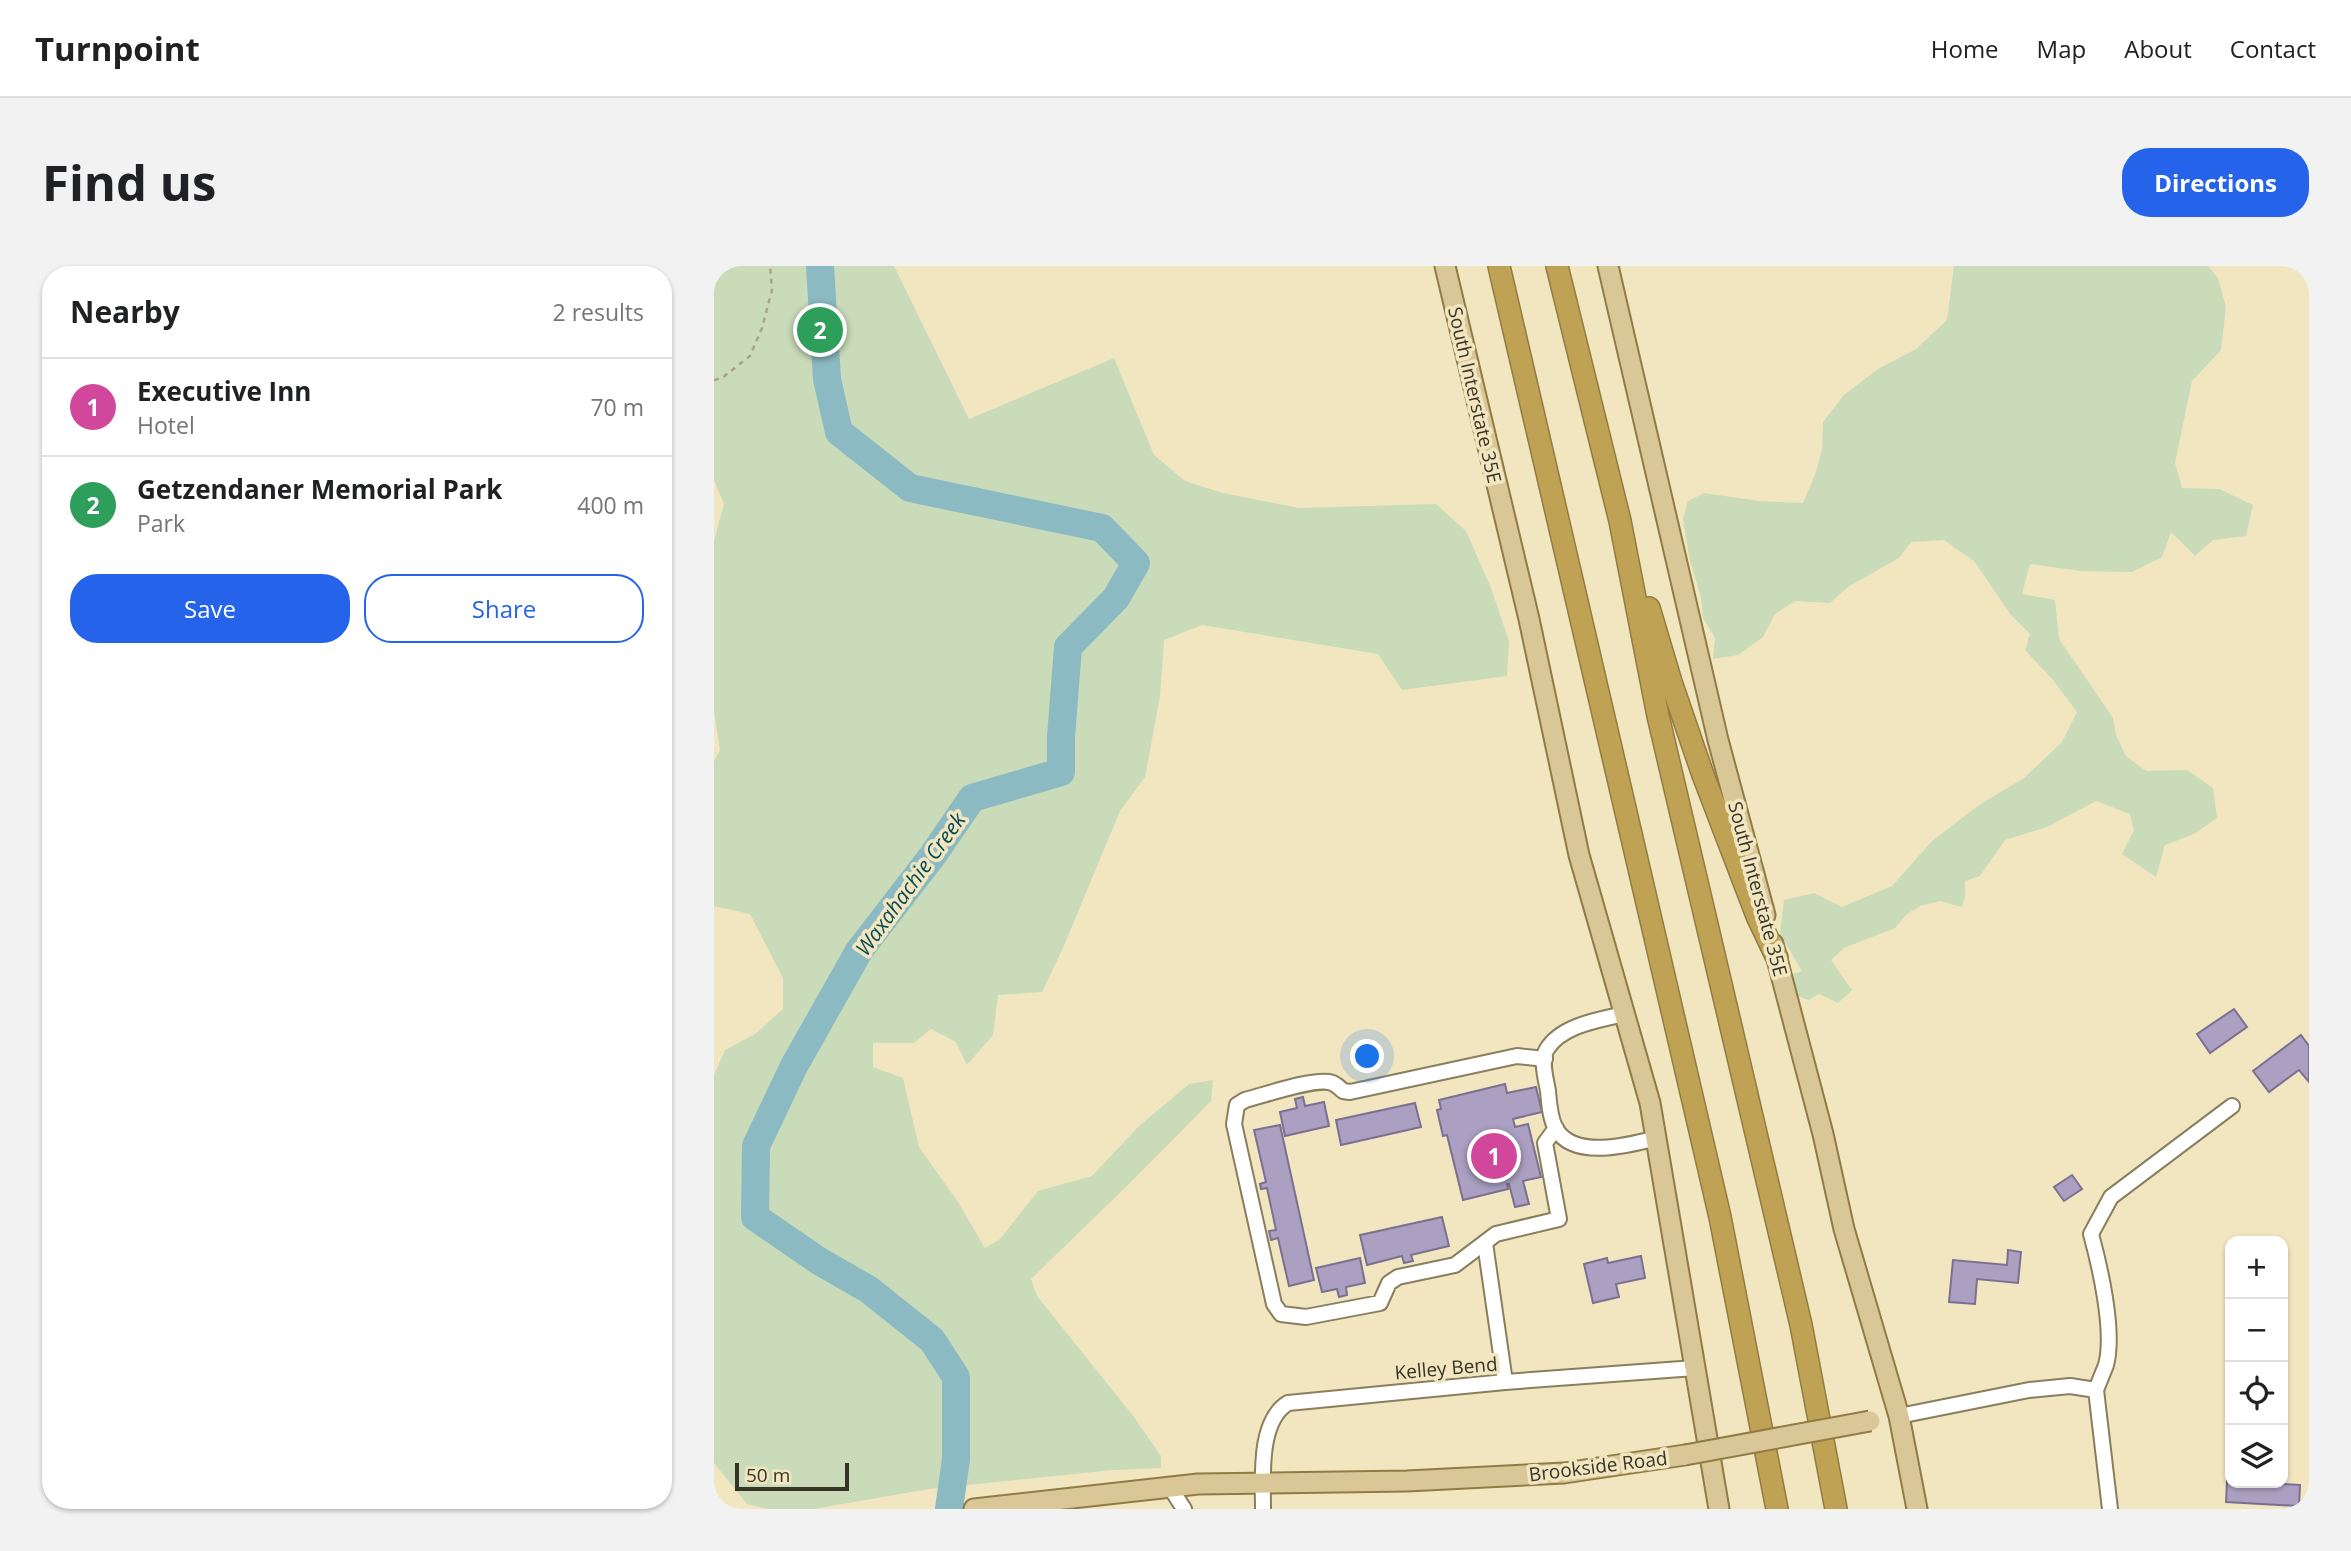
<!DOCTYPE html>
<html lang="en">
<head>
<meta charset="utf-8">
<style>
	:root { --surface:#fff; --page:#f2f2f2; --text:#202124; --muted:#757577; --line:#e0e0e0; --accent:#2563eb }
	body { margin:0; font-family:"Open Sans",sans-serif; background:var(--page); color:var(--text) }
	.controls { position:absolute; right:21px; bottom:21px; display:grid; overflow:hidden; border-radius:14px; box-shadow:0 2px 5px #0004 }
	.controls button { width:63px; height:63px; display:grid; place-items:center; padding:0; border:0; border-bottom:2px solid var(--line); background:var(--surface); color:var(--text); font:35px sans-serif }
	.scale { position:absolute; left:21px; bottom:18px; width:114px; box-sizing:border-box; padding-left:7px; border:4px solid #383425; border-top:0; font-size:19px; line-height:24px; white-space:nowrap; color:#383425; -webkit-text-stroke:5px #f2e6c1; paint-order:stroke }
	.you { position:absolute; left:654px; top:791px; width:24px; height:24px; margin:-18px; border:5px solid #fff; border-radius:50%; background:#1a73e8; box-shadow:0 0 0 10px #1a73e833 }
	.badge { display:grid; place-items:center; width:46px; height:46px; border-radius:50%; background:var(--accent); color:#fff; font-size:23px; font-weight:700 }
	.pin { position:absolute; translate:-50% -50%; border:4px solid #fff; box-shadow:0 2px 7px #0006 }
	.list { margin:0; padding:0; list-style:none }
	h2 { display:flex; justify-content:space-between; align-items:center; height:91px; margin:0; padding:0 28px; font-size:30px }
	h2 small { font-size:23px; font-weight:400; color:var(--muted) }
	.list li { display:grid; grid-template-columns:46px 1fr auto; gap:21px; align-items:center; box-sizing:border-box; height:98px; padding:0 28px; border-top:2px solid var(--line) }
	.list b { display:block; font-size:26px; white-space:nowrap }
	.list p { margin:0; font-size:23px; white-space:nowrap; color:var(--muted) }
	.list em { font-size:23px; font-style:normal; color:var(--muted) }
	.actions { display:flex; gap:14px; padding:21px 28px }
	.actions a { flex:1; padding:16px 0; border:2px solid var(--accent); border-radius:28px; text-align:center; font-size:24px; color:var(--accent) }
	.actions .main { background:var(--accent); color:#fff }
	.icon { flex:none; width:38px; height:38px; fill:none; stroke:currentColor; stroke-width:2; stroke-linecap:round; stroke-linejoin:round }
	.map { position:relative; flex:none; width:1595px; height:1243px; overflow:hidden; border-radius:28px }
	header { display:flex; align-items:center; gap:42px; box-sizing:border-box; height:98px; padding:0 35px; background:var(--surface); border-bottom:2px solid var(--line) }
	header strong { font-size:33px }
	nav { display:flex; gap:38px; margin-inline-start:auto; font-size:24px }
	.intro { display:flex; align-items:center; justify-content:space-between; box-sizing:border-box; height:168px; padding:0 42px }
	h1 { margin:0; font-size:49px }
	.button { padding:18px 32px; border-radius:28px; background:var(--accent); color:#fff; font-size:24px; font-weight:700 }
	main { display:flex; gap:42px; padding:0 42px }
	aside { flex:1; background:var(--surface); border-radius:28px; box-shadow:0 2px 5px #0004 }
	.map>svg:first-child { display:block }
	.green { fill:#c9dbb9 }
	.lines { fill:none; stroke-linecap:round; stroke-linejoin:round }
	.river { stroke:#8cbac2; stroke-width:28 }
	.building { fill:#aba0c2; stroke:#7b7090; stroke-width:2 }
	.minor-casing { stroke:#897e5d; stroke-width:18 }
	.major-casing { stroke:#907c43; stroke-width:23 }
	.highway-casing { stroke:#907c43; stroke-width:24 }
	.path { stroke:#aca386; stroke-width:2.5; stroke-dasharray:5 5; stroke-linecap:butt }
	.minor { stroke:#fff; stroke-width:14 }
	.major { stroke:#d9c798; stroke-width:19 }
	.highway { stroke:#bfa253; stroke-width:21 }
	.major-bridge-casing { stroke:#907c43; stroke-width:23; stroke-linecap:butt }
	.major-bridge { stroke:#d9c798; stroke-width:19 }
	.labels { text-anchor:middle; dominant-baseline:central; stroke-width:7; stroke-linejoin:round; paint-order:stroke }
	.street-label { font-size:19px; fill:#383425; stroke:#f2e6c1 }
	.water-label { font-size:21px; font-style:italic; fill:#054b56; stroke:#f2e6c1 }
</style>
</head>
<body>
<header>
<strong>Turnpoint</strong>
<nav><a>Home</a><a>Map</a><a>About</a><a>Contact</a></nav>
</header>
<div class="intro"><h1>Find us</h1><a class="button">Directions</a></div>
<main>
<aside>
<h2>Nearby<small>2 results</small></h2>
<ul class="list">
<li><span class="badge" style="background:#d1479c">1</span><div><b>Executive Inn</b><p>Hotel</p></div><em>70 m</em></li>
<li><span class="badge" style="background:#2e9e5b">2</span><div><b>Getzendaner Memorial Park</b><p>Park</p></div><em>400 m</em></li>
</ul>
<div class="actions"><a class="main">Save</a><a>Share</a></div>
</aside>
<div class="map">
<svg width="1595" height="1243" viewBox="0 0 1595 1243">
	<rect width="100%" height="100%" fill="#f2e6c1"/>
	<g class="green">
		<polygon points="0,0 180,0 255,153 400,92 440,189 471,215 509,227 585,242 722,238 752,265 777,322 795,375 793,410 688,424 664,388 488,359 450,374 446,430 431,511 406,545 349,682 328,726 284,729 279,769 253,799 242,776 217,763 200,777 159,777 159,801 189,812 205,881 244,936 271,982 286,973 324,925 378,910 425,860 475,818 499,814 497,835 415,918 317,1013 323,1030 420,1151 447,1190 447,1202 399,1204 215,1223 100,1243 54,1243 33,1238 0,1197 0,809 11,784 41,768 69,743 69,712 36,648 0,640 0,495 6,484 0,446 0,275 10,238 0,214"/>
		<polygon points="1240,0 1494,0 1504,12 1512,41 1507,84 1478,115 1461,197 1468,222 1505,223 1539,239 1532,270 1499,274 1481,290 1457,266 1448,291 1418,306 1367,305 1316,298 1308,328 1341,334 1345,373 1399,452 1402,469 1412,490 1432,505 1473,504 1499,522 1503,552 1480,568 1451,579 1442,611 1408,588 1420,564 1416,548 1382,535 1333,561 1291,574 1266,610 1251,615 1251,630 1248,641 1226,635 1206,640 1193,648 1181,662 1130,682 1117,694 1138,724 1124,737 1105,728 1095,734 1079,729 1076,709 1088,705 1066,668 1070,634 1100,627 1128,641 1178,620 1218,575 1265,539 1310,512 1348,476 1363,446 1339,414 1311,384 1316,368 1297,349 1260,295 1230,274 1197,276 1185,292 1134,321 1116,337 1081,335 1061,348 1049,371 1024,389 999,393 1001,372 989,352 987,332 975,291 969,253 974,235 990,227 1045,235 1089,237 1101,209 1108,184 1109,156 1130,129 1164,103 1202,83 1233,54"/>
	</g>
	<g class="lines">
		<polyline class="river" points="106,0 113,113 125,166 196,222 388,262 422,297 402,332 354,381 347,471 347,506 258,532 219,589 145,685 80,800 42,880 41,951 105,995 154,1023 218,1074 242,1111 242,1193 235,1243"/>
	</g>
	<g class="building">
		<polygon points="1520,743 1533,761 1496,787 1483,768"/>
		<polygon points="1587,769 1595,780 1595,816 1585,804 1555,826 1539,805"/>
		<polygon points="791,818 793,827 822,821 828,846 799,853 801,861 814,858 827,911 809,915 815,938 801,941 795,918 793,918 794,923 749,934 733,869 729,870 723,844 727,843 725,834"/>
		<polygon points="589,831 591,840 610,836 615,860 571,870 566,846 583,842 581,833"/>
		<polygon points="701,837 707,861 627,879 622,854"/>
		<polygon points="566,859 600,1014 575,1020 564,972 557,974 555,965 562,964 553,922 547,923 546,918 552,916 540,864"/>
		<polygon points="1358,909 1368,923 1350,935 1340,921"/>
		<polygon points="728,951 735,980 697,989 699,995 690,997 688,990 653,999 646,969"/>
		<polygon points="1294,984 1307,986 1304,1017 1263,1013 1261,1038 1235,1036 1239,994 1293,999"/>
		<polygon points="927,990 931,1012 902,1018 905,1031 879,1037 870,998 893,992 894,997"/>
		<polygon points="646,992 651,1017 632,1021 633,1029 625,1031 623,1023 608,1026 602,1002"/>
		<polygon points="1513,1215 1586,1219 1585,1240 1512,1236"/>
	</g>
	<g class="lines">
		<defs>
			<g id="minor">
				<path d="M910,748C885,754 848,759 833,783C826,794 832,813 834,825C835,836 836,853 842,863C860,894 916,879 943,872"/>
				<path d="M831,793L803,790L636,826L629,825C625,821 621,817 615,816C596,813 551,829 531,834L523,839L520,858L560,1038L567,1048L592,1051L666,1037L675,1017L684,1011L741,999L782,968L845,953L831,877L842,862"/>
				<polyline points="771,977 791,1116"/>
				<path d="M1382,1124C1385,1116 1389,1107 1392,1099C1401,1066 1386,1001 1377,968L1397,931L1518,840"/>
				<polyline points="1185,1150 1315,1124 1356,1120 1382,1124 1396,1243"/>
				<polyline points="456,1221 470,1243"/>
				<path d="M549,1243C549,1212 544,1155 574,1137L791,1116L981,1102"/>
			</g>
			<g id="major">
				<polyline points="731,0 815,353 865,589 936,837 1005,1243"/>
				<polyline points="894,0 1004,474 1051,649"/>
				<polyline points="1059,678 1109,868 1130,963 1185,1150 1203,1243"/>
				<polyline points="260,1243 484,1218 693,1215 850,1207 971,1189"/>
			</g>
			<g id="highway">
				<polyline points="785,0 1006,951 1063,1243"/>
				<polyline points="843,0 906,255 944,450 1087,1059 1122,1243"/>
				<polyline points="935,342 957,416 989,509 1043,650 1063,692"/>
			</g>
		</defs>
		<use href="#minor" class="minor-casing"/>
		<use href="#major" class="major-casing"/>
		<use href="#highway" class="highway-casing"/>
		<polyline class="path" points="0,114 8,112 36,90 48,62 58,24 56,0"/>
		<use href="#minor" class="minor"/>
		<use href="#major" class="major"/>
		<use href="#highway" class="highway"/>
		<defs>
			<polyline id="major-bridge" points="971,1189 1156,1155"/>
		</defs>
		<use href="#major-bridge" class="major-bridge-casing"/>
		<use href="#major-bridge" class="major-bridge"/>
	</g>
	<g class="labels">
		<g class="street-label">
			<text transform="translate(761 129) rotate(77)">South Interstate 35E</text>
			<text transform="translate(1044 623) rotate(75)">South Interstate 35E</text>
			<text transform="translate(732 1102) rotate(-5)">Kelley Bend</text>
			<text transform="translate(884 1200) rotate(-7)">Brookside Road</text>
		</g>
		<g class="water-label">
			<text transform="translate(196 618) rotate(-54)">Waxahachie Creek</text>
		</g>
	</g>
</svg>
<div class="controls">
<button>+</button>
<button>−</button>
<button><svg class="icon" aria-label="locate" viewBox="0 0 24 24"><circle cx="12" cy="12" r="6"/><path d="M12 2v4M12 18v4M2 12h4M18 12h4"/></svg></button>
<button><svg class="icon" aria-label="layers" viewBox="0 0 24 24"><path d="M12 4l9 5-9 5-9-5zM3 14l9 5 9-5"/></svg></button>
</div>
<div class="scale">50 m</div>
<div class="you"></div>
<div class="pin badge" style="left:780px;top:890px;background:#d1479c">1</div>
<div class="pin badge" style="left:106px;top:64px;background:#2e9e5b">2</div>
</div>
</main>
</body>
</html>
